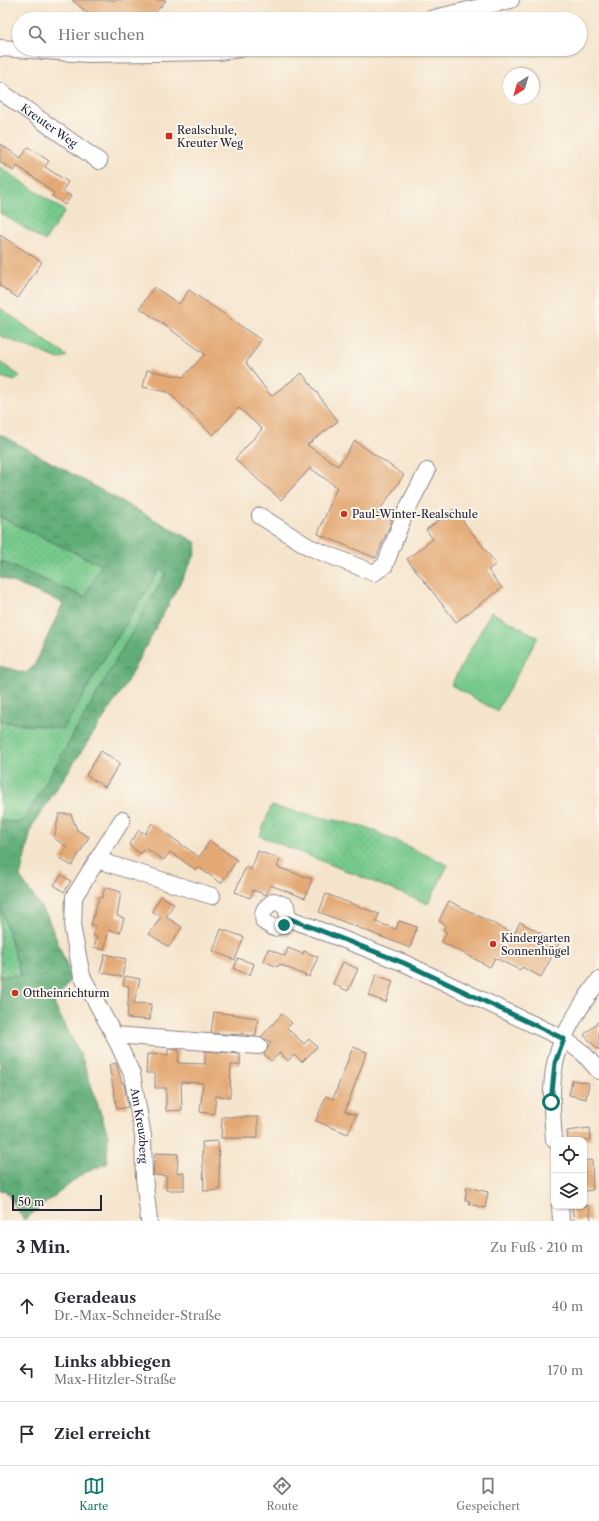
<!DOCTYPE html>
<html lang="de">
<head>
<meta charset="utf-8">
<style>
	:root { --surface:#fff; --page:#f7f7f7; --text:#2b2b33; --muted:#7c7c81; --line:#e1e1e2; --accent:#0f766e }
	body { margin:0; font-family:"Libre Caslon Text",serif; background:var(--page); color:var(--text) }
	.controls { position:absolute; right:12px; bottom:12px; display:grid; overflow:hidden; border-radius:8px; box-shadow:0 1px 3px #0004 }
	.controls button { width:36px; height:36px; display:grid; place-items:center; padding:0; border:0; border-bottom:1px solid var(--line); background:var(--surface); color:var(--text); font:20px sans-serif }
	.compass { position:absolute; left:503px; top:68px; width:36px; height:36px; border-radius:50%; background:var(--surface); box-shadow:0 1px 3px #0004; rotate:217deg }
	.scale { position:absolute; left:12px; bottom:10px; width:90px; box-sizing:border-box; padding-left:4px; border:2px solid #22223b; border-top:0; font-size:11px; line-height:14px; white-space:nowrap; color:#22223b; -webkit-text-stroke:3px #fbf7ec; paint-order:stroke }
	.stop { position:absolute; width:12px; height:12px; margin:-9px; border:3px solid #0f766e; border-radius:50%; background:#fff }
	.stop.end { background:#0f766e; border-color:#fff; box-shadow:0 1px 4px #0008 }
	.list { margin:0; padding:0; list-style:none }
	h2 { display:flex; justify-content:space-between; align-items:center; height:52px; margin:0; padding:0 16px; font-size:17px }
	h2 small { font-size:13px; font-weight:400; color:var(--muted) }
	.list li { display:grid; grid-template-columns:26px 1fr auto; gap:12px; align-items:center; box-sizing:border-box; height:64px; padding:0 16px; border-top:1px solid var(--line) }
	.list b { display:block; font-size:15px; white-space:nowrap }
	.list p { margin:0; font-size:13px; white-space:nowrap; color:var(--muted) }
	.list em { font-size:13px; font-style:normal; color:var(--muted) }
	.icon { flex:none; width:22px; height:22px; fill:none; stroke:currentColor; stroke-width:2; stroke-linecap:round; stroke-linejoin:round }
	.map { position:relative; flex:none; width:599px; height:1221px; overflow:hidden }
	.search { position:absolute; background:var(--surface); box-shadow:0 1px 3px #0004; left:12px; right:12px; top:12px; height:44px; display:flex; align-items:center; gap:10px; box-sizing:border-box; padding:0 14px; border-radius:22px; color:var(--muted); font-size:15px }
	.sheet { height:244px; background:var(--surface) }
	nav { display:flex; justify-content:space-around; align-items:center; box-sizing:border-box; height:56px; border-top:1px solid var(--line); background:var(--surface); font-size:11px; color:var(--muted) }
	nav a { display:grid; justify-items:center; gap:2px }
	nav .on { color:var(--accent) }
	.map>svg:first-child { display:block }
	.grass { fill:url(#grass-dots); stroke:#4c7664 }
	.forest { fill:url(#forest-crowns); stroke:#41685a }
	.pitch { fill:#76c98c; stroke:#4c7664 }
	.building { fill:#e3a873 }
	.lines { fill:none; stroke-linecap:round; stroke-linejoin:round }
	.minor-casing { stroke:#8c8384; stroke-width:18 }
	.minor { stroke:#fff; stroke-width:16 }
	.route { stroke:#0f766e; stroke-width:5 }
	.poi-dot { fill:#c8321e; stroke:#fbf7ec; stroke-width:1.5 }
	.labels { text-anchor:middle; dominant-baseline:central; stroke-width:4; stroke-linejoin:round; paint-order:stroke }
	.street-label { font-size:11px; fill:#22223b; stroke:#fbf7ec }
	.poi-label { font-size:11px; fill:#22223b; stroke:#fbf7ec; text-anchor:start }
</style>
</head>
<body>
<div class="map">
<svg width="599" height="1221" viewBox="0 0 599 1221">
	<defs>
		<pattern id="grass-dots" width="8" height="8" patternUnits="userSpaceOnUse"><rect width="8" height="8" fill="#76c98c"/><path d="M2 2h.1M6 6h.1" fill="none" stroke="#66ac7a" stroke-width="1.8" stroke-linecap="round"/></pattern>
		<pattern id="forest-crowns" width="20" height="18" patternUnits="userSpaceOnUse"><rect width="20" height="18" fill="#60ad78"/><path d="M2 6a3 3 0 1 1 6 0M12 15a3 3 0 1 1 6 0" fill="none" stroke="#4f8c64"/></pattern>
	</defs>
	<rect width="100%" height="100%" fill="#fbf7ec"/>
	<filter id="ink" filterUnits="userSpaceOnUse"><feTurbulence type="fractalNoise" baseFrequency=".025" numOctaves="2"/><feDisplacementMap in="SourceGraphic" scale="8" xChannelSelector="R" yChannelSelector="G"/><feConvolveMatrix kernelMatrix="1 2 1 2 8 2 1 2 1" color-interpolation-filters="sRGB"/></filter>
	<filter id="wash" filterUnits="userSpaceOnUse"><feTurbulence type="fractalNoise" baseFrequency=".012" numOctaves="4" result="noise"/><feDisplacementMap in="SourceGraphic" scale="16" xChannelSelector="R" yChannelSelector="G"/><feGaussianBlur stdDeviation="0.9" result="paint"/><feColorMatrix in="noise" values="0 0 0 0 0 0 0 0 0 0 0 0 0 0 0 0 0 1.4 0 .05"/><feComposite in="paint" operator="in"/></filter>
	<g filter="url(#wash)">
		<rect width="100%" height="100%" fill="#f5e4cc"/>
		<g class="grass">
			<polygon points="0,167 65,211 45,241 0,213"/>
			<polygon points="0,308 67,356 59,359 0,336"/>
			<polygon points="0,362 20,376 15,381 0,377"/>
			<polygon points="0,517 101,565 85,597 0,561"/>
			<polygon points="160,569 166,573 29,812 20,822 0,821 2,804 0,803 0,721 30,726 78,705 102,662"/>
			<polygon points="271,806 366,827 448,865 428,904 260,836"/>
			<polygon points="0,904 21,975 0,976"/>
		</g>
		<polygon class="forest" points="0,434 197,543 195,555 123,689 32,826 20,877 47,916 72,978 54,1004 82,1058 108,1135 107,1164 84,1173 24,1220 5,1190 0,1191 0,976 21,975 0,904 0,821 20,822 29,812 166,573 160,569 102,662 64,729 0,721 0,666 26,673 34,666 63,603 0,577 0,561 85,597 101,565 0,517"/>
		<polygon class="pitch" points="491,612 538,637 497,711 451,685"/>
		<g id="blocks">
			<g class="building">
				<polygon points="72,0 166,0 150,19 95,19"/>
				<polygon points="0,144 21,158 28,147 49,161 45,167 68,182 62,191 71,196 65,205 52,196 54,193 44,186 45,185 17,166 14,171 0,162"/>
				<polygon points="0,235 42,262 18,298 0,286"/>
				<polygon points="154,287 179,304 189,290 261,340 246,363 271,396 302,373 338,421 307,445 338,466 355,441 404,475 377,514 392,520 376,558 318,534 337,487 310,468 281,500 235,459 262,429 239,408 213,435 168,392 143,387 147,370 183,377 205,354 140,308"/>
				<polygon points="454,509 496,564 488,570 502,588 456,622 407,559 433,539 426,530"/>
				<polygon points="101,751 120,763 105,787 86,775"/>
				<polygon points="59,814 71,814 77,830 89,837 72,866 60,859 67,847 54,838"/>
				<polygon points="152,823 199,857 210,841 237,860 221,883 198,867 196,870 170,852 164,860 145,848 141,854 129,845 139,830 145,834"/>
				<polygon points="258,851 280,859 277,867 312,879 305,898 270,885 266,895 253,890 250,898 235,892 246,866 251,870"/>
				<polygon points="61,875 71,881 64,892 54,885"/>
				<polygon points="105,887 121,892 117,916 124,918 120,933 109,930 104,950 94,947 97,937 93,936 96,926 91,925 99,897 102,898"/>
				<polygon points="326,894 379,914 376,922 396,929 399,921 417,927 410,948 319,912"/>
				<polygon points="161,896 174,904 166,917 182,927 169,947 149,934 161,917 152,911"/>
				<polygon points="449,901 514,934 520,922 559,943 541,977 522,967 520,970 495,958 490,967 442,942 447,932 443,930 446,925 439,921"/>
				<polygon points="221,929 244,937 235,960 213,951"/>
				<polygon points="288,948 303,954 304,951 318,957 309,977 279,964 278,967 264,961 268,949 285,956"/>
				<polygon points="105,954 126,959 122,977 100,972"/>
				<polygon points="238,958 254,964 250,975 234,969"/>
				<polygon points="343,962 358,969 348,991 333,984"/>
				<polygon points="376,975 393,981 386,1002 369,996"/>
				<polygon points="125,976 140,979 134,1003 151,1004 150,1020 127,1018 129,986 123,985"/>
				<polygon points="214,1012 258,1018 256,1036 245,1035 242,1033 242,1035 211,1033"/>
				<polygon points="282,1014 292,1023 287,1028 304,1044 309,1039 317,1047 302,1062 294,1055 288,1061 280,1053 271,1061 264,1054 271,1042 261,1037"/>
				<polygon points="599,1021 599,1050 584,1035"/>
				<polygon points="353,1047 367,1052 345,1111 356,1115 348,1134 316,1121 326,1096 333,1099"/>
				<polygon points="168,1049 179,1050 178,1063 205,1064 205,1051 240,1054 240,1065 231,1065 230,1097 216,1096 214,1114 200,1112 203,1083 181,1082 182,1110 166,1111 166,1088 155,1088 155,1073 146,1073 147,1054 168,1055"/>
				<polygon points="116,1063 122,1083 124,1083 128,1107 117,1109 109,1065"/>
				<polygon points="572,1080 589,1083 586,1099 569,1095"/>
				<polygon points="222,1117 258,1117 258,1138 221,1138"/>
				<polygon points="590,1128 591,1140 568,1140 567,1131"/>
				<polygon points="218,1141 220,1190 204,1191 202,1142"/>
				<polygon points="155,1153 178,1154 177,1173 183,1172 184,1174 184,1190 166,1190 166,1176 153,1175"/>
				<polygon points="592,1160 593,1190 584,1191 584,1161"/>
				<polygon points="467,1187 488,1192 485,1208 469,1204 470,1201 465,1200"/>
				<polygon points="572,1206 589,1206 591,1221 574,1221"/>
			</g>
		</g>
	</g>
	<g filter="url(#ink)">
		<use href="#blocks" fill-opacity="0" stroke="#8c8384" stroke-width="1"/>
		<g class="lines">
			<defs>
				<g id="minor">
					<polyline points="430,19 511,0"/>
					<polyline points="0,48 89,54 217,52 240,49"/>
					<path id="s1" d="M0,91L99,161"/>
					<polyline points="260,516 309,547 374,573 385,565 405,513 427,471"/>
					<path id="s2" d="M122,820L74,897L73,931L82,976L114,1035L132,1074L143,1136L144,1177L149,1221"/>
					<polyline points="97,860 212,896"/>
					<path d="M288,918L284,925L274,928L264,922C261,910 265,908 274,901L286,906L288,918L404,963L564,1039L583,1053L599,1071"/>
					<polyline points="114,1035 259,1046"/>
					<path d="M554,1140C552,1114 550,1090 555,1064C560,1037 583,1002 599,980"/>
					<polyline points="560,1206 561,1221"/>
				</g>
			</defs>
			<use href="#minor" class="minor-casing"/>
			<use href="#minor" class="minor"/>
		</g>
	</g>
	<g class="lines" filter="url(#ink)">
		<polyline class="route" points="284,925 288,918 404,963 564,1039 555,1063 551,1102"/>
	</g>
	<g class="poi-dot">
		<rect x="165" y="132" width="8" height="8" rx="2"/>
		<circle cx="344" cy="514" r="4"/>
		<circle cx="493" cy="944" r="4"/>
		<circle cx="15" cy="993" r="4"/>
	</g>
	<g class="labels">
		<g class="street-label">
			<text stroke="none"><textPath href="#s1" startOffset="60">Kreuter Weg</textPath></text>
			<text stroke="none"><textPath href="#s2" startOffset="333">Am Kreuzberg</textPath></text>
		</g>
		<g class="poi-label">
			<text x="177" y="130">Realschule,<tspan x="177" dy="13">Kreuter Weg</tspan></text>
			<text x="352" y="514">Paul-Winter-Realschule</text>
			<text x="501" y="938">Kindergarten<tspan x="501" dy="13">Sonnenhügel</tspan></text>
			<text x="23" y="993">Ottheinrichturm</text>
		</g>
	</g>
</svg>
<div class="controls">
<button><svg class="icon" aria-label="locate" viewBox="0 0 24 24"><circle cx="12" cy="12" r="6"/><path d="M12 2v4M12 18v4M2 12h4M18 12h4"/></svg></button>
<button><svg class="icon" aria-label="layers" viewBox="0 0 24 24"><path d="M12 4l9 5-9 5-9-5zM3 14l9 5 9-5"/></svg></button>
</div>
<svg class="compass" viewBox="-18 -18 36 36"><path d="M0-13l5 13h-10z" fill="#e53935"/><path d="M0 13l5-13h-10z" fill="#7c7c81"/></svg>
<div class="scale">50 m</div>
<div class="stop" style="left:551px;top:1102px"></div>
<div class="stop end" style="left:284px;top:925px"></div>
<div class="search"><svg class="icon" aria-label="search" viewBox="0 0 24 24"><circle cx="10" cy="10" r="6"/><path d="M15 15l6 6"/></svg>Hier suchen</div>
</div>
<section class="sheet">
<h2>3 Min.<small>Zu Fuß · 210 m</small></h2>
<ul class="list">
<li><svg class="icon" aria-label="ahead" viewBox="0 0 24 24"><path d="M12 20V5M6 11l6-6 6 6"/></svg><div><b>Geradeaus</b><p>Dr.-Max-Schneider-Straße</p></div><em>40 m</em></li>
<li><svg class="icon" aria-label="left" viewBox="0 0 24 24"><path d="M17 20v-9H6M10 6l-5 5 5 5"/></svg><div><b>Links abbiegen</b><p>Max-Hitzler-Straße</p></div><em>170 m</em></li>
<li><svg class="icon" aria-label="arrive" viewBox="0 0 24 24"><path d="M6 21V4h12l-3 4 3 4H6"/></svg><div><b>Ziel erreicht</b></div></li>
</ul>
</section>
<nav>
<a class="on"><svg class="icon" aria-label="map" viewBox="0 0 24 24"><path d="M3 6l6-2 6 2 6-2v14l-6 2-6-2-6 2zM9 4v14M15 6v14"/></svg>Karte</a>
<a><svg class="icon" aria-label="directions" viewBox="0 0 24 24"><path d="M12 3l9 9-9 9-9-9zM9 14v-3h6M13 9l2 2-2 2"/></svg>Route</a>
<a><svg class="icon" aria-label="saved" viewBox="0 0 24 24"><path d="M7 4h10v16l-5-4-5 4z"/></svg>Gespeichert</a>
</nav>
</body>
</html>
